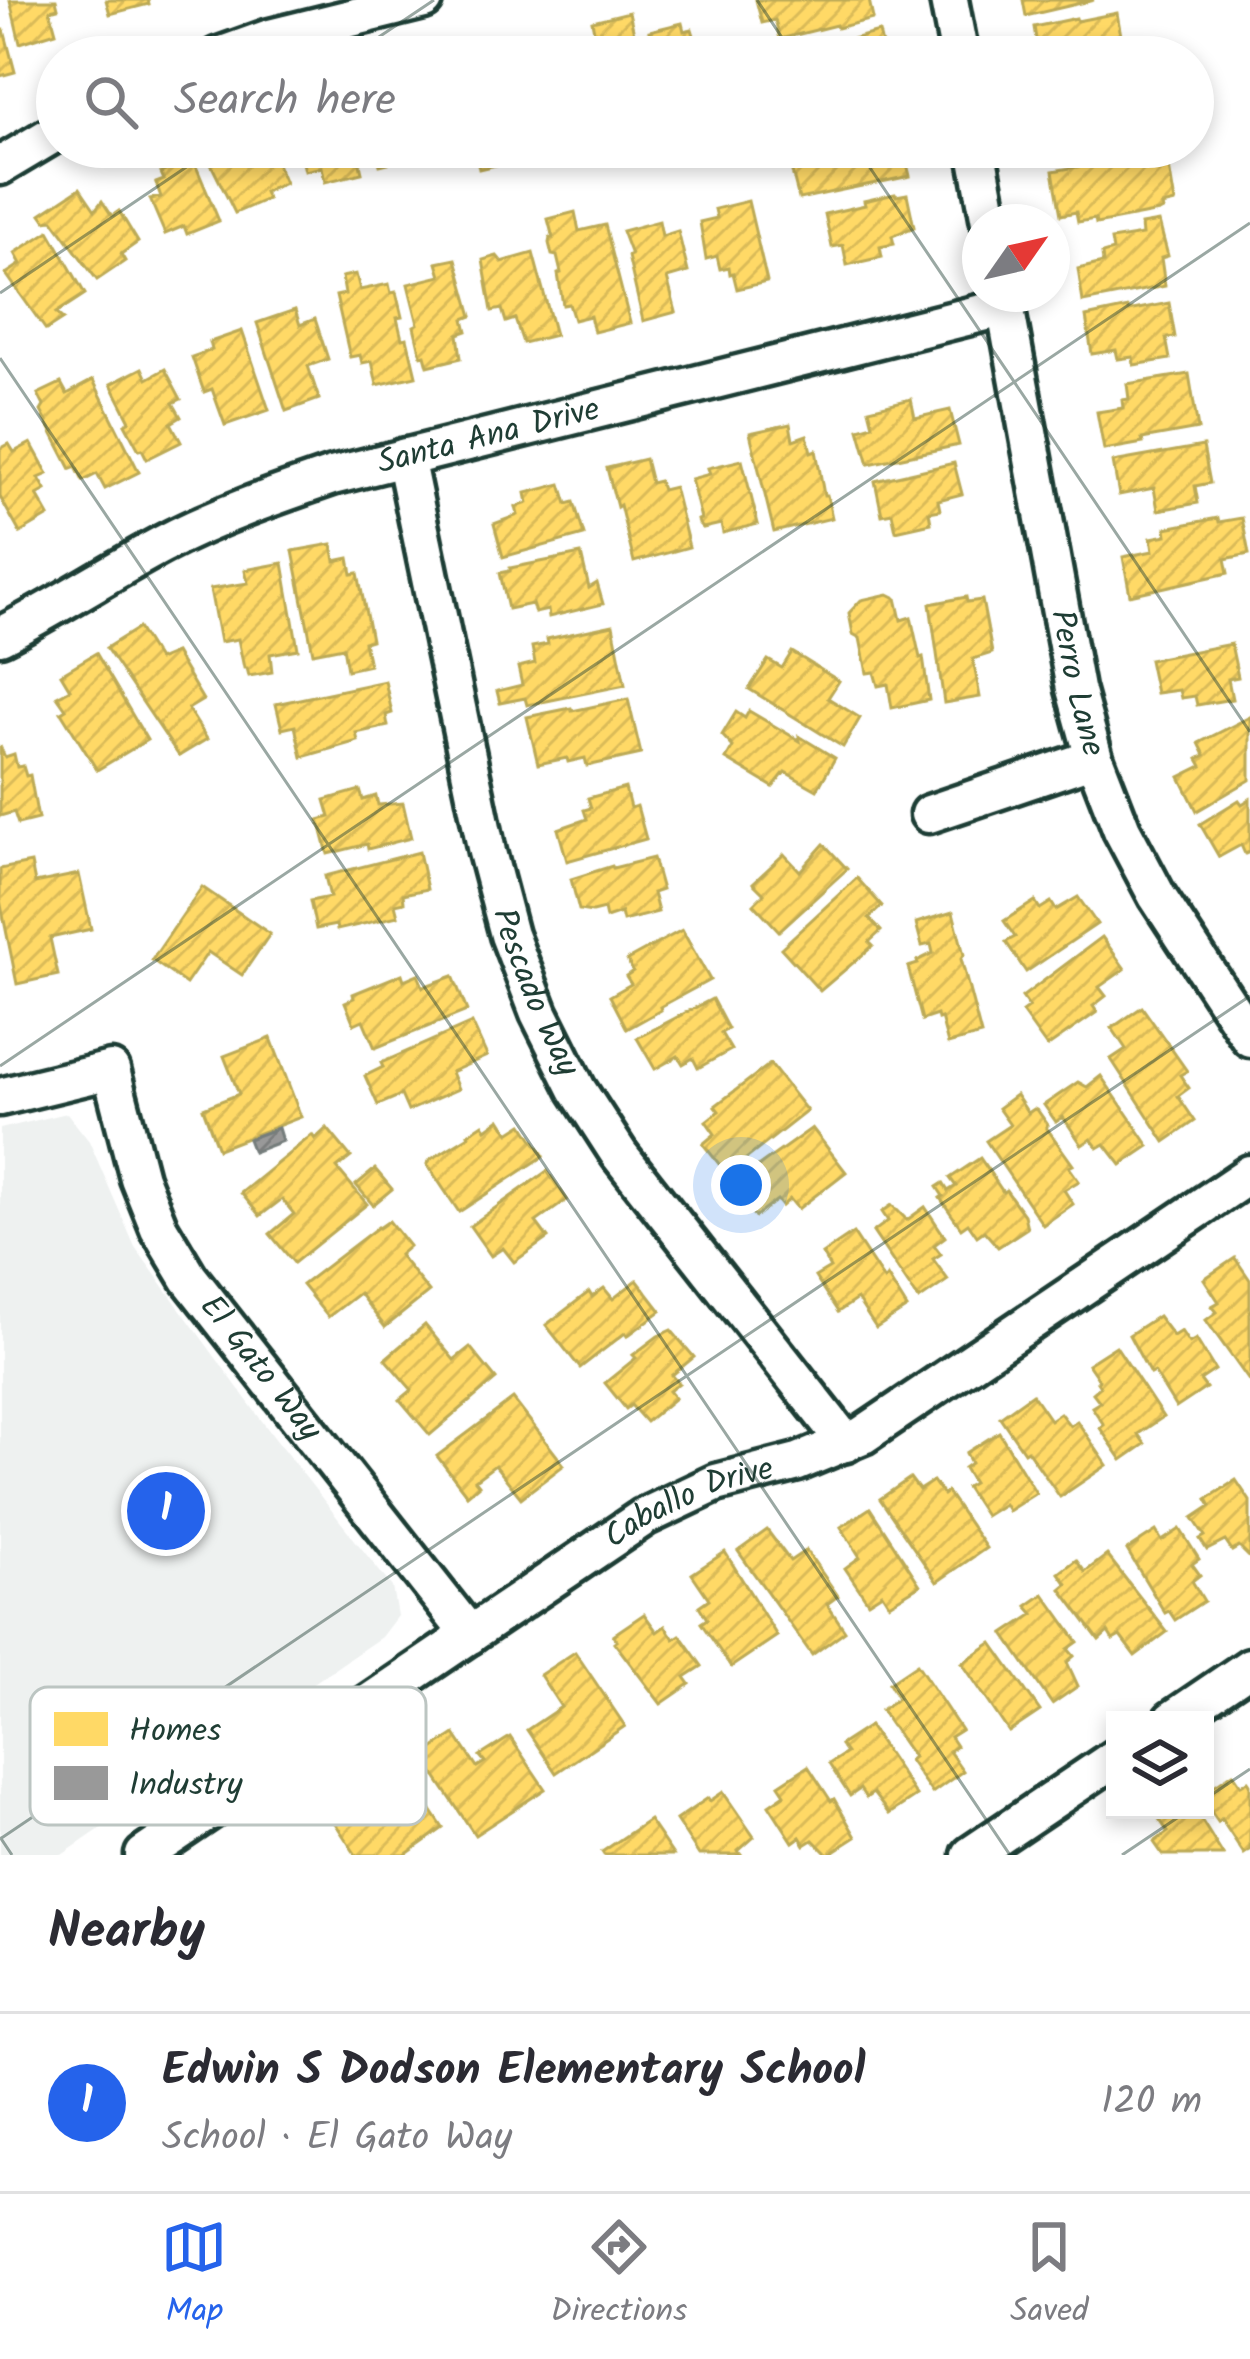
<!DOCTYPE html>
<html lang="en">
<head>
<meta charset="utf-8">
<style>
	:root { --surface:#fff; --page:#f7f7f7; --text:#2b2b33; --muted:#7c7c81; --line:#e1e1e2; --accent:#2563eb }
	body { margin:0; font-family:Kalam,sans-serif; background:var(--page); color:var(--text) }
	.controls { position:absolute; right:36px; bottom:36px; display:grid; overflow:hidden; border-radius:0px; box-shadow:0 6px 18px #0003 }
	.controls button { width:108px; height:108px; display:grid; place-items:center; padding:0; border:0; border-bottom:3px solid var(--line); background:var(--surface); color:var(--text); font:60px sans-serif }
	.compass { position:absolute; left:962px; top:204px; width:108px; height:108px; border-radius:50%; background:var(--surface); box-shadow:0 6px 18px #0003; rotate:56deg }
	.you { position:absolute; left:741px; top:1185px; width:42px; height:42px; margin:-30px; border:9px solid #fff; border-radius:50%; background:#1a73e8; box-shadow:0 0 0 18px #1a73e833 }
	.badge { display:grid; place-items:center; width:78px; height:78px; border-radius:50%; background:var(--accent); color:#fff; font-size:39px; font-weight:700 }
	.pin { position:absolute; translate:-50% -50%; border:6px solid #fff; box-shadow:0 3px 12px #0006 }
	.list { margin:0; padding:0; list-style:none }
	h2 { display:flex; justify-content:space-between; align-items:center; height:156px; margin:0; padding:0 48px; font-size:51px }
	h2 small { font-size:39px; font-weight:400; color:var(--muted) }
	.list li { display:grid; grid-template-columns:78px 1fr auto; gap:36px; align-items:center; box-sizing:border-box; height:180px; padding:0 48px; border-top:3px solid var(--line) }
	.list b { display:block; font-size:45px; white-space:nowrap }
	.list p { margin:0; font-size:39px; white-space:nowrap; color:var(--muted) }
	.list em { font-size:39px; font-style:normal; color:var(--muted) }
	.icon { flex:none; width:66px; height:66px; fill:none; stroke:currentColor; stroke-width:2; stroke-linecap:round; stroke-linejoin:round }
	.map { position:relative; flex:none; width:1250px; height:1855px; overflow:hidden }
	.search { position:absolute; background:var(--surface); box-shadow:0 6px 18px #0003; left:36px; right:36px; top:36px; height:132px; display:flex; align-items:center; gap:30px; box-sizing:border-box; padding:0 42px; border-radius:66px; color:var(--muted); font-size:45px }
	.sheet { height:336px; background:var(--surface) }
	nav { display:flex; justify-content:space-around; align-items:center; box-sizing:border-box; height:168px; border-top:3px solid var(--line); background:var(--surface); font-size:33px; color:var(--muted) }
	nav a { display:grid; justify-items:center; gap:6px }
	nav .on { color:var(--accent) }
	.map>svg:first-child { display:block }
	.built { fill:#eef1f0 }
	.homes { fill:url(#homes-hatch); stroke:#bcaa57; stroke-width:3 }
	.industry { fill:url(#industry-hatch); stroke:#747d7b; stroke-width:3 }
	.lines { fill:none; stroke-linecap:round; stroke-linejoin:round }
	.street-casing { stroke:#1f3d34; stroke-width:45 }
	.street { stroke:#fff; stroke-width:36 }
	.ticks { fill:none; stroke:#1f3d34; stroke-width:3; stroke-opacity:0.45 }
	.labels { text-anchor:middle; dominant-baseline:central; stroke-width:12; stroke-linejoin:round; paint-order:stroke }
	.street-label { font-size:33px; fill:#1f3d34; stroke:#fff }
	.key { fill:#fff; stroke:#bcc5c2; stroke-width:3 }
	.key-label { font-size:33px; fill:#1f3d34 }
</style>
</head>
<body>
<div class="map">
<svg width="1250" height="1855" viewBox="0 0 1250 1855">
	<defs>
		<pattern id="homes-hatch" width="6" height="6" patternUnits="userSpaceOnUse" patternTransform="scale(3)"><rect width="6" height="6" fill="#ffd966"/><path d="M-1 1l2-2M0 6l6-6M5 7l2-2" fill="none" stroke="#dabb59"/></pattern>
		<pattern id="industry-hatch" width="6" height="6" patternUnits="userSpaceOnUse" patternTransform="scale(3)"><rect width="6" height="6" fill="#999"/><path d="M-1 1l2-2M0 6l6-6M5 7l2-2" fill="none" stroke="#7c7e7e"/></pattern>
	</defs>
	<rect width="100%" height="100%" fill="#fff"/>
	<filter id="ink" filterUnits="userSpaceOnUse"><feTurbulence type="fractalNoise" baseFrequency=".00833" numOctaves="2"/><feDisplacementMap in="SourceGraphic" scale="24" xChannelSelector="R" yChannelSelector="G"/><feConvolveMatrix kernelMatrix="1 2 1 2 8 2 1 2 1" color-interpolation-filters="sRGB"/></filter>
	<g filter="url(#ink)">
		<polygon class="built" points="67,1113 89,1141 135,1247 273,1436 392,1587 397,1616 381,1637 62,1855 0,1855 0,1129"/>
		<g class="homes">
			<polygon points="10,0 56,0 58,8 50,10 56,32 20,43"/>
			<polygon points="106,0 148,0 149,4 110,14"/>
			<polygon points="756,0 869,0 873,19 837,28 836,25 780,39 775,20 762,23"/>
			<polygon points="1023,0 1094,0 1026,16"/>
			<polygon points="629,12 638,50 635,51 636,57 579,57 577,50 597,45 592,21"/>
			<polygon points="1117,13 1123,47 1114,49 1115,57 1039,57 1034,27 1076,18 1077,21"/>
			<polygon points="682,23 684,31 692,29 696,42 706,39 710,57 655,57 649,31"/>
			<polygon points="0,30 4,30 15,72 0,76"/>
			<polygon points="879,32 885,57 798,57 797,53"/>
			<polygon points="533,41 537,57 502,57 500,50"/>
			<polygon points="206,147 257,147 259,152 270,147 285,183 264,192 267,199 235,213 203,148"/>
			<polygon points="299,147 356,147 362,173 325,182 322,167 305,171"/>
			<polygon points="375,147 421,147 411,150 413,157 380,165"/>
			<polygon points="449,147 505,147 509,162 479,169 475,150 451,155"/>
			<polygon points="831,147 866,147 867,154 888,150 887,147 903,147 910,176 799,199 791,168 832,156"/>
			<polygon points="1152,154 1154,170 1169,167 1175,203 1162,206 1163,210 1159,212 1096,224 1095,219 1078,222 1076,212 1061,215 1053,171"/>
			<polygon points="193,159 219,221 187,234 184,226 165,234 150,199 161,197 156,183 164,180 161,173"/>
			<polygon points="80,188 95,210 102,201 112,216 119,211 138,242 121,254 125,261 97,280 53,220 46,221 41,214"/>
			<polygon points="895,194 896,196 907,194 914,227 892,236 894,244 880,247 882,257 847,265 843,245 832,247 825,214 865,205 864,201"/>
			<polygon points="748,201 767,282 737,289 733,273 730,274 729,267 720,269 717,256 706,259 700,222 717,218 715,209"/>
			<polygon points="575,212 579,231 605,225 630,323 594,332 590,316 574,320 569,304 563,305 558,274 561,273 557,256 552,255 549,243 550,238 553,238 548,219"/>
			<polygon points="659,221 662,236 678,231 688,272 667,278 676,312 643,321 628,256 631,255 622,231"/>
			<polygon points="1159,222 1168,256 1161,258 1165,286 1083,302 1078,269 1103,263 1102,254 1113,251 1111,240 1142,235 1141,225"/>
			<polygon points="49,231 85,294 56,313 63,319 46,330 6,274 21,264 15,253"/>
			<polygon points="533,253 555,335 523,343 515,319 506,322 502,309 492,311 483,260 497,256 502,262"/>
			<polygon points="456,259 472,316 464,319 467,331 458,334 461,358 428,366 425,355 421,356 414,326 418,324 408,284 441,276 437,263"/>
			<polygon points="356,274 360,290 389,284 391,293 396,292 402,317 397,318 402,339 407,338 416,376 377,385 372,361 362,363 360,355 350,357 336,296 345,294 342,277"/>
			<polygon points="1169,303 1175,337 1166,338 1170,359 1134,365 1133,357 1118,359 1116,350 1092,354 1086,317 1128,308 1128,311"/>
			<polygon points="295,310 300,325 315,319 328,359 308,366 319,399 286,411 257,323"/>
			<polygon points="242,331 269,410 225,425 212,389 204,392 192,357 212,350 210,342"/>
			<polygon points="142,368 147,379 165,369 181,399 173,403 181,417 171,423 181,442 147,459 142,449 139,450 125,424 130,421 111,384"/>
			<polygon points="1189,374 1198,429 1142,439 1143,443 1104,450 1097,412 1123,408 1122,400 1129,399 1127,384"/>
			<polygon points="93,380 139,472 105,489 97,474 83,481 76,467 71,469 41,411 44,406 38,394 61,383 67,394"/>
			<polygon points="911,399 915,418 950,410 959,445 869,464 859,429 873,425 869,409"/>
			<polygon points="790,424 793,440 807,435 811,452 816,450 824,495 827,495 832,518 774,532 750,433"/>
			<polygon points="31,443 48,474 39,478 46,490 37,495 49,516 20,533 0,497 0,449 9,444 14,452"/>
			<polygon points="1203,446 1210,483 1195,486 1198,503 1158,510 1154,488 1119,495 1113,462"/>
			<polygon points="645,459 651,483 659,481 662,490 674,487 689,547 634,562 620,505 617,507 607,468"/>
			<polygon points="742,460 758,524 723,533 721,524 703,528 699,524 698,520 701,519 691,479 710,474 708,468"/>
			<polygon points="954,463 962,494 938,500 940,510 929,512 931,523 896,531 892,513 882,515 875,481"/>
			<polygon points="561,484 567,504 574,502 584,535 503,557 494,524 518,515 516,507 528,503 526,493"/>
			<polygon points="1218,518 1219,522 1242,518 1249,554 1225,559 1228,573 1130,595 1123,557 1153,551 1151,538 1167,535 1166,528"/>
			<polygon points="332,544 335,561 349,558 352,574 358,573 371,640 364,642 369,665 347,670 343,647 313,653 293,551"/>
			<polygon points="581,554 589,588 597,583 603,604 549,617 548,610 535,613 532,604 508,609 500,573 510,571 510,568"/>
			<polygon points="283,563 298,649 270,654 272,672 249,676 247,668 244,668 238,639 220,642 210,589 248,583 245,570"/>
			<polygon points="888,594 896,598 901,620 911,617 920,658 923,657 929,700 892,708 888,684 878,686 874,672 867,673 860,638 853,634 849,613 861,600"/>
			<polygon points="966,597 967,602 982,600 992,653 973,659 980,697 944,703 930,604"/>
			<polygon points="613,625 625,685 527,705 525,698 500,703 497,691 522,685 518,667 535,663 532,647 548,644 547,639"/>
			<polygon points="138,628 158,660 175,653 203,700 188,709 207,739 179,756 106,648"/>
			<polygon points="1231,644 1238,677 1228,679 1232,699 1197,705 1195,696 1181,698 1179,690 1156,693 1149,660"/>
			<polygon points="792,652 839,681 828,698 860,718 843,747 749,689 768,660 782,668"/>
			<polygon points="96,653 147,740 97,770 61,712 66,709 57,696 70,689 61,674"/>
			<polygon points="385,681 392,713 386,715 388,726 356,733 358,741 302,757 295,726 282,729 276,704"/>
			<polygon points="628,699 641,754 587,766 585,758 568,762 567,758 538,764 527,717 571,708 572,711"/>
			<polygon points="749,711 800,741 799,736 835,758 817,790 785,772 773,787 726,759 733,747 722,735 736,712 745,718"/>
			<polygon points="1250,717 1250,780 1197,811 1180,777 1202,766 1198,759 1205,755 1199,743"/>
			<polygon points="0,746 5,757 14,754 17,767 23,766 26,776 30,775 38,819 18,824 14,812 0,816"/>
			<polygon points="625,788 630,808 637,806 646,839 567,861 558,829 587,819 584,810 591,808 588,798"/>
			<polygon points="360,790 363,800 376,796 378,805 403,803 411,838 368,849 367,844 328,854 319,820 330,817 325,800"/>
			<polygon points="1250,799 1250,852 1245,854 1241,845 1219,857 1200,824 1239,800 1242,804"/>
			<polygon points="824,844 847,869 779,931 754,904 764,894 753,883 784,854 800,871"/>
			<polygon points="419,852 427,889 403,894 404,902 395,904 398,916 337,930 336,925 316,929 310,901 330,897 325,876"/>
			<polygon points="653,858 662,890 653,893 658,912 623,921 621,913 606,918 604,909 592,912 579,910 571,879 612,866 613,868"/>
			<polygon points="31,863 35,883 79,874 91,929 50,938 58,975 17,984 0,900 0,869"/>
			<polygon points="857,878 882,906 869,918 881,931 869,942 873,946 820,991 781,948"/>
			<polygon points="202,887 270,934 242,975 208,952 186,984 152,960"/>
			<polygon points="1078,897 1097,924 1026,972 1006,942 1015,937 1004,921 1035,901 1040,909 1051,902 1056,910"/>
			<polygon points="953,912 964,955 961,959 981,1035 948,1044 941,1018 938,1019 937,1015 922,1020 908,967 918,964 917,961 933,953 931,944 922,946 916,923"/>
			<polygon points="682,930 710,980 660,1007 661,1010 627,1029 610,996 631,984 626,976 633,971 627,960"/>
			<polygon points="1102,937 1125,969 1099,987 1106,996 1093,1006 1097,1012 1047,1047 1022,1012 1029,1007 1022,997"/>
			<polygon points="402,974 404,980 418,974 423,987 453,976 467,1011 375,1048 363,1020 354,1024 345,1002 354,998 353,994"/>
			<polygon points="712,999 728,1029 721,1033 731,1050 698,1068 693,1058 683,1064 678,1056 655,1069 637,1038"/>
			<polygon points="1142,1007 1187,1071 1180,1075 1189,1088 1178,1096 1195,1121 1165,1142 1111,1059 1126,1049 1112,1028"/>
			<polygon points="472,1023 487,1056 451,1072 458,1089 408,1111 401,1095 378,1105 365,1076 383,1067 381,1063"/>
			<polygon points="271,1038 301,1117 218,1149 203,1108 239,1094 224,1056"/>
			<polygon points="770,1064 807,1111 727,1174 703,1144 715,1134 706,1121 719,1111 715,1106"/>
			<polygon points="1101,1076 1149,1146 1121,1165 1105,1144 1098,1148 1091,1139 1082,1145 1063,1117 1056,1122 1044,1105 1078,1082 1087,1087"/>
			<polygon points="1016,1095 1028,1113 1034,1109 1038,1111 1048,1125 1046,1127 1073,1165 1069,1167 1079,1181 1064,1190 1073,1204 1043,1225 986,1141 1010,1125 998,1108"/>
			<polygon points="500,1119 509,1133 523,1124 544,1156 459,1212 427,1164 430,1160 469,1136 468,1134 483,1124 486,1129"/>
			<polygon points="327,1128 351,1157 337,1168 367,1204 294,1263 270,1234 294,1214 282,1199 260,1216 241,1193 312,1135 315,1139"/>
			<polygon points="812,1128 846,1172 798,1209 790,1199 782,1206 777,1200 755,1217 731,1186"/>
			<polygon points="980,1158 1003,1192 1006,1190 1024,1215 1027,1228 998,1247 984,1231 977,1236 968,1223 961,1228 940,1198 943,1196 937,1187 943,1183 948,1191 956,1186 950,1178"/>
			<polygon points="375,1169 392,1189 373,1205 356,1185"/>
			<polygon points="547,1171 567,1200 536,1222 548,1238 514,1262 503,1248 491,1256 470,1226"/>
			<polygon points="892,1205 907,1220 925,1207 945,1237 934,1245 941,1254 933,1259 948,1280 919,1300 873,1232 888,1221 882,1212"/>
			<polygon points="389,1221 409,1246 399,1255 429,1292 385,1327 359,1293 328,1317 302,1285 378,1227 379,1228"/>
			<polygon points="853,1233 884,1280 887,1276 907,1308 876,1328 857,1299 838,1312 815,1277 830,1268 822,1254"/>
			<polygon points="1235,1258 1250,1280 1250,1382 1206,1320 1217,1312 1212,1306 1219,1302 1204,1279"/>
			<polygon points="637,1280 661,1311 627,1336 625,1333 580,1368 546,1325 589,1292 592,1297 604,1288 613,1299"/>
			<polygon points="1158,1316 1173,1336 1181,1331 1189,1343 1196,1339 1215,1370 1200,1380 1206,1388 1176,1408 1154,1372 1150,1374 1129,1335"/>
			<polygon points="425,1325 454,1360 470,1347 496,1379 430,1435 400,1400 412,1390 385,1359"/>
			<polygon points="671,1330 694,1357 672,1375 679,1383 669,1391 675,1398 646,1422 631,1405 626,1409 605,1383 636,1358 633,1355 658,1336"/>
			<polygon points="1116,1346 1163,1417 1138,1434 1145,1444 1122,1460 1100,1428 1104,1425 1092,1407 1100,1402 1093,1393 1100,1387 1097,1382 1099,1380 1088,1364"/>
			<polygon points="1032,1394 1050,1420 1060,1413 1070,1426 1077,1421 1107,1465 1060,1497 1027,1450 1024,1452 1000,1417"/>
			<polygon points="513,1399 564,1465 521,1498 495,1465 475,1480 479,1485 467,1495 437,1456"/>
			<polygon points="999,1432 1036,1493 1008,1511 1004,1504 985,1516 966,1487 973,1483 964,1468 971,1463 966,1453"/>
			<polygon points="910,1478 919,1490 933,1481 943,1495 947,1492 986,1548 937,1582 880,1499"/>
			<polygon points="1236,1480 1250,1501 1250,1558 1239,1547 1232,1551 1225,1541 1207,1550 1200,1539 1205,1536 1193,1518 1211,1506 1207,1499"/>
			<polygon points="870,1508 920,1585 889,1604 882,1593 868,1602 845,1568 860,1557 841,1527"/>
			<polygon points="1180,1529 1199,1559 1192,1564 1200,1575 1192,1581 1204,1601 1175,1620 1169,1611 1165,1613 1127,1550 1156,1531 1162,1541"/>
			<polygon points="767,1530 790,1561 806,1550 838,1596 827,1604 845,1631 812,1655 738,1551"/>
			<polygon points="725,1552 777,1636 731,1667 701,1623 707,1619 699,1606 709,1599 692,1574"/>
			<polygon points="1107,1555 1167,1632 1135,1656 1120,1636 1113,1640 1108,1632 1099,1640 1061,1589 1067,1584 1059,1573 1076,1560 1085,1572"/>
			<polygon points="1044,1594 1078,1642 1068,1649 1074,1656 1067,1662 1078,1686 1052,1704 1004,1634 1034,1614 1027,1606"/>
			<polygon points="644,1614 657,1632 665,1626 674,1639 680,1635 702,1666 685,1677 690,1684 661,1704 614,1642 617,1640 613,1635"/>
			<polygon points="992,1643 1040,1711 1009,1732 962,1663"/>
			<polygon points="575,1652 625,1726 556,1773 527,1730 561,1707 540,1675"/>
			<polygon points="917,1664 961,1730 950,1737 956,1746 949,1751 963,1771 932,1793 909,1760 913,1757 881,1710 898,1698 889,1683"/>
			<polygon points="869,1726 916,1796 889,1814 873,1793 866,1798 860,1789 850,1796 829,1764 846,1753 840,1745"/>
			<polygon points="455,1734 477,1767 485,1762 480,1756 510,1737 545,1789 475,1835 422,1756"/>
			<polygon points="808,1766 831,1801 834,1799 856,1837 828,1855 813,1840 805,1845 800,1837 793,1842 769,1805 785,1794 779,1785"/>
			<polygon points="1233,1773 1241,1785 1248,1781 1250,1784 1250,1850 1244,1854 1221,1819 1218,1822 1205,1803 1205,1792"/>
			<polygon points="408,1775 443,1828 405,1855 356,1855 335,1823"/>
			<polygon points="723,1792 754,1837 738,1851 741,1855 699,1855 676,1820 708,1798 710,1801"/>
			<polygon points="1153,1810 1195,1810 1223,1855 1163,1855 1154,1842 1168,1832"/>
			<polygon points="649,1820 673,1855 604,1855 602,1852"/>
		</g>
		<polygon class="industry" points="278,1128 282,1141 253,1152 248,1139"/>
		<g class="lines">
			<defs>
				<g id="street">
					<polyline points="949,0 960,57"/>
					<polyline points="217,57 270,38 424,0"/>
					<polyline points="976,147 990,222"/>
					<polyline points="0,166 57,132"/>
					<path id="s1" d="M1003,294L1075,689L1094,758L1122,830L1157,896L1250,1038"/>
					<path id="s2" d="M405,457L487,852L509,935L539,1013L577,1089L619,1154L846,1443"/>
					<path id="s3" d="M0,636C55,608 107,574 161,545C216,516 274,496 332,476L1006,307"/>
					<polyline points="929,814 1094,758"/>
					<path id="s4" d="M0,1097L111,1070L139,1178L159,1228L189,1278L470,1635"/>
					<polyline points="1172,1720 1250,1667"/>
					<path id="s5" d="M144,1855L644,1517L716,1483L798,1462L863,1435L1250,1174"/>
					<polyline points="971,1855 1115,1758"/>
				</g>
			</defs>
			<use href="#street" class="street-casing"/>
			<use href="#street" class="street"/>
		</g>
	</g>
	<path class="ticks" d="M757,0L795,57M349,57L434,0M856,147L1250,732M0,293L216,147M0,358L1010,1855M0,1066L1250,223M1205,1799L1250,1769M0,1837L12,1855M0,1839L1250,996M1122,1855L1189,1810"/>
	<g class="labels">
		<g class="street-label">
			<text stroke="none"><textPath href="#s3" startOffset="531">Santa Ana Drive</textPath></text>
			<text stroke="none"><textPath href="#s1" startOffset="396">Perro Lane</textPath></text>
			<text stroke="none"><textPath href="#s2" startOffset="552">Pescado Way</textPath></text>
			<text stroke="none"><textPath href="#s4" startOffset="453">El Gato Way</textPath></text>
			<text stroke="none"><textPath href="#s5" startOffset="651">Caballo Drive</textPath></text>
		</g>
	</g>
	<rect x="30" y="1687" width="396" height="138" rx="18" class="key"/>
	<rect x="54" y="1712" width="54" height="34" fill="#ffd966"/>
	<rect x="54" y="1766" width="54" height="34" fill="#999"/>
	<g class="key-label">
		<text x="129" y="1741">Homes</text>
		<text x="129" y="1795">Industry</text>
	</g>
</svg>
<div class="controls">
<button><svg class="icon" aria-label="layers" viewBox="0 0 24 24"><path d="M12 4l9 5-9 5-9-5zM3 14l9 5 9-5"/></svg></button>
</div>
<svg class="compass" viewBox="-18 -18 36 36"><path d="M0-13l5 13h-10z" fill="#e53935"/><path d="M0 13l5-13h-10z" fill="#7c7c81"/></svg>
<div class="you"></div>
<div class="pin badge" style="left:166px;top:1511px">1</div>
<div class="search"><svg class="icon" aria-label="search" viewBox="0 0 24 24"><circle cx="10" cy="10" r="6"/><path d="M15 15l6 6"/></svg>Search here</div>
</div>
<section class="sheet">
<h2>Nearby<small></small></h2>
<ul class="list">
<li><span class="badge">1</span><div><b>Edwin S Dodson Elementary School</b><p>School · El Gato Way</p></div><em>120 m</em></li>
</ul>
</section>
<nav>
<a class="on"><svg class="icon" aria-label="map" viewBox="0 0 24 24"><path d="M3 6l6-2 6 2 6-2v14l-6 2-6-2-6 2zM9 4v14M15 6v14"/></svg>Map</a>
<a><svg class="icon" aria-label="directions" viewBox="0 0 24 24"><path d="M12 3l9 9-9 9-9-9zM9 14v-3h6M13 9l2 2-2 2"/></svg>Directions</a>
<a><svg class="icon" aria-label="saved" viewBox="0 0 24 24"><path d="M7 4h10v16l-5-4-5 4z"/></svg>Saved</a>
</nav>
</body>
</html>
